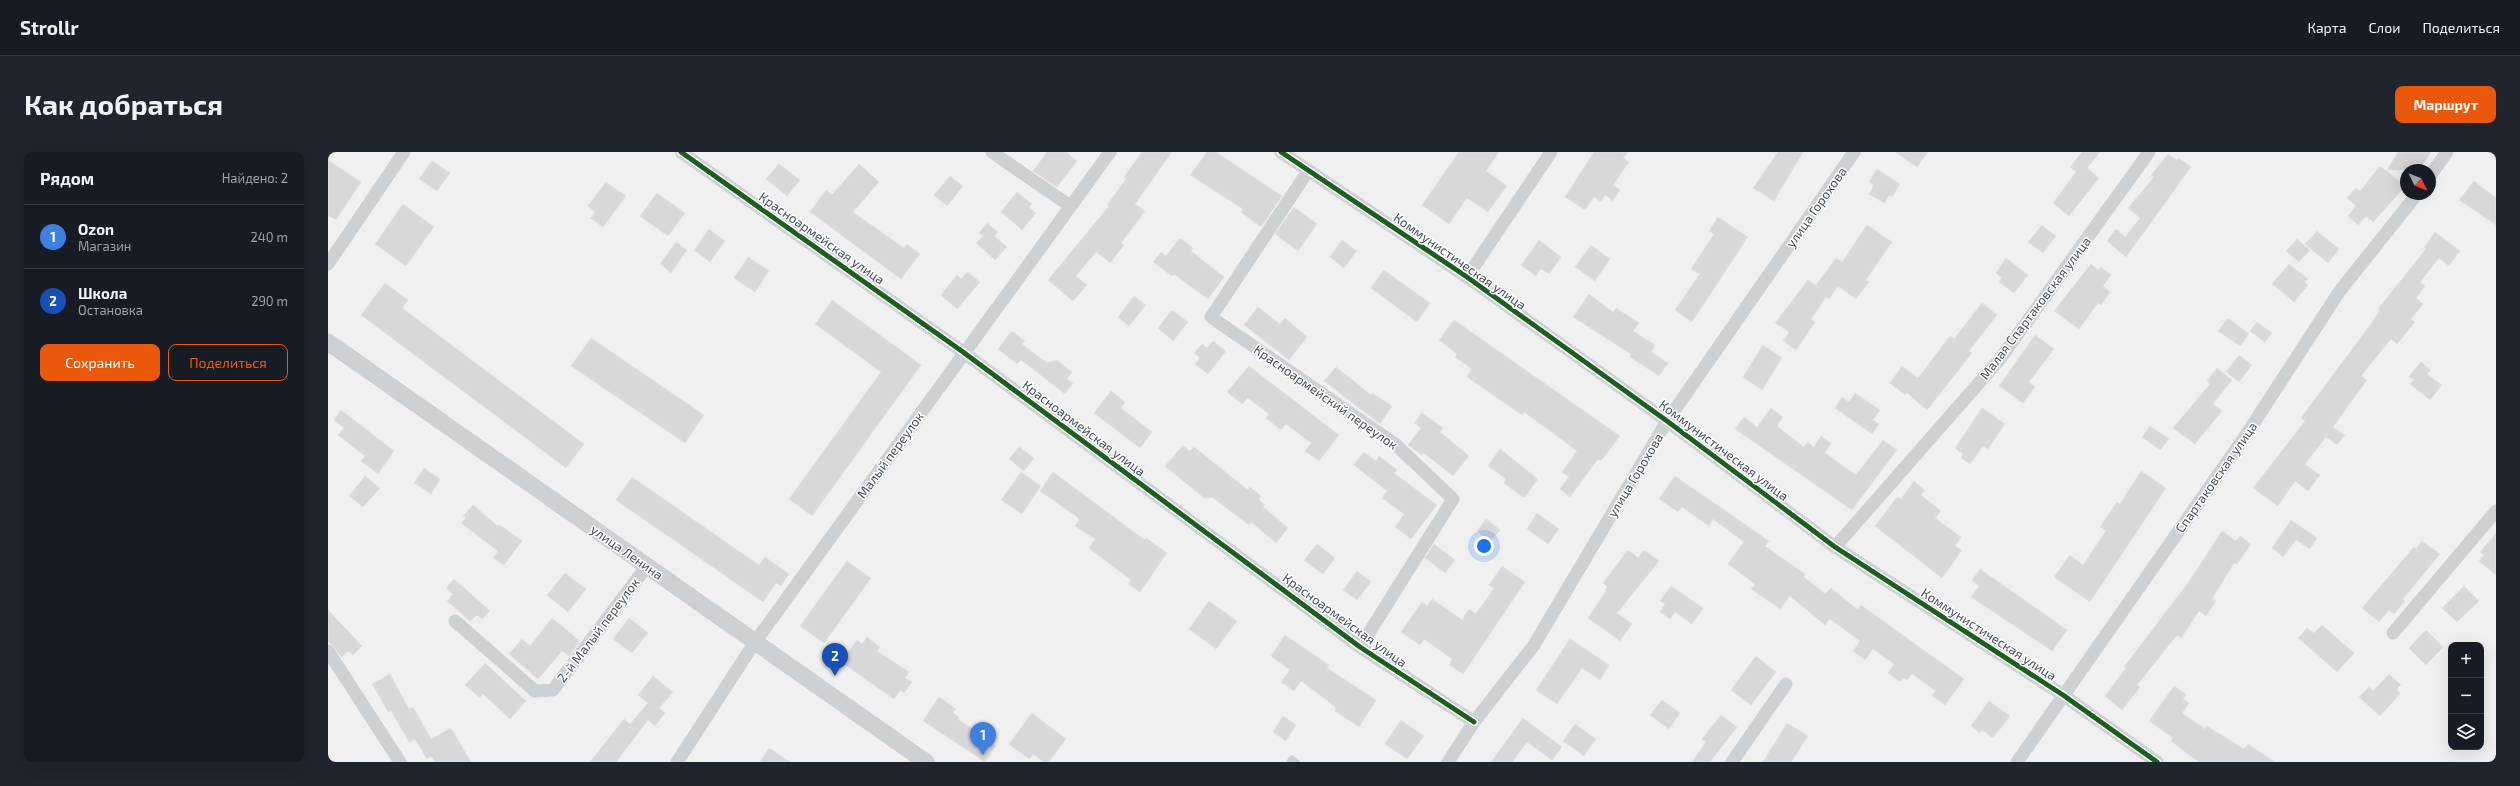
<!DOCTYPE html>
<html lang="ru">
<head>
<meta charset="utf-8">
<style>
	:root { --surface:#171b24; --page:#20242c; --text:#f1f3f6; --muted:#9ea1a6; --line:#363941; --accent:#ea580c }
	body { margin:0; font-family:"Exo 2",sans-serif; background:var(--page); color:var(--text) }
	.controls { position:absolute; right:12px; bottom:12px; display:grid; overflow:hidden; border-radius:8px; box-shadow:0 4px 16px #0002 }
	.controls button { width:36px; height:36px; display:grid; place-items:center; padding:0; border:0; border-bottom:1px solid var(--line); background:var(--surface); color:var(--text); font:20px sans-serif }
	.compass { position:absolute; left:2072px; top:12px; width:36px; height:36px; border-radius:50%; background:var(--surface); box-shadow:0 4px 16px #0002; rotate:133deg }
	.you { position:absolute; left:1156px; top:394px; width:14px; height:14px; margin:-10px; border:3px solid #fff; border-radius:50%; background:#1a73e8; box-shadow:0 0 0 6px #1a73e833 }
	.badge { display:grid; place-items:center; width:26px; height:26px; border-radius:50%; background:var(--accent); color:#fff; font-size:13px; font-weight:700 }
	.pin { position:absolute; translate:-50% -33px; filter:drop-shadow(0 1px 2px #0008) }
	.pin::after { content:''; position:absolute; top:21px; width:14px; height:12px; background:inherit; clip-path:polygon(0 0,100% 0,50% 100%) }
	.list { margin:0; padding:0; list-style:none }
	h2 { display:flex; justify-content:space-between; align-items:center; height:52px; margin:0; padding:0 16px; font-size:17px }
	h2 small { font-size:13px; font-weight:400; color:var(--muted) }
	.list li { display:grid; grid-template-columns:26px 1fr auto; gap:12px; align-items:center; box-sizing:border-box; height:64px; padding:0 16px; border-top:1px solid var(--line) }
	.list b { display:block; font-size:15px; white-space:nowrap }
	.list p { margin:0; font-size:13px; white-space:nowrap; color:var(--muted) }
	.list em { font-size:13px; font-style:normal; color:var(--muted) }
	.actions { display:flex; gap:8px; padding:12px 16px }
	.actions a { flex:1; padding:9px 0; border:1px solid var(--accent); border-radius:8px; text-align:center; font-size:14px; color:var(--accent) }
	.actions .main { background:var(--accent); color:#fff }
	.icon { flex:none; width:22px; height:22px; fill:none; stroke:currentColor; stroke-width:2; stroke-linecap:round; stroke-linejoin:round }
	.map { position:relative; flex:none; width:2168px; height:610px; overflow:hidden; border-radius:8px }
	header { display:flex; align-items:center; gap:24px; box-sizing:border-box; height:56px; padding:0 20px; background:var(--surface); border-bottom:1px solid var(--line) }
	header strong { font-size:19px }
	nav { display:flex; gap:22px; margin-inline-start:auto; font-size:14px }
	.intro { display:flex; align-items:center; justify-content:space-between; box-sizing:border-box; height:96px; padding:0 24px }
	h1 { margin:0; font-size:28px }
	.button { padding:10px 18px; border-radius:8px; background:var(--accent); color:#fff; font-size:14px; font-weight:700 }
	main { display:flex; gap:24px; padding:0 24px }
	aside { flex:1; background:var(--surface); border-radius:8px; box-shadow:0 4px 16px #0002 }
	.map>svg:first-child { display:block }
	.building { fill:#d8d8db; stroke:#e2e2e3 }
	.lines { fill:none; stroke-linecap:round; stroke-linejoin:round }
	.service { stroke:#ced1d4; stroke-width:7 }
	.minor { stroke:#ced1d4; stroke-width:13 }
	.tertiary { stroke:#ced1d4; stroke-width:17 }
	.cycleway-casing { stroke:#fff; stroke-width:8 }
	.cycleway { stroke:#1b5e20; stroke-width:5 }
	.labels { text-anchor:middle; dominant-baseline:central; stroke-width:3; stroke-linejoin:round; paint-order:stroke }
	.street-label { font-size:13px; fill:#46505e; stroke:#fff }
</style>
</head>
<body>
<header>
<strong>Strollr</strong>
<nav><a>Карта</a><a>Слои</a><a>Поделиться</a></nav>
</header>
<div class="intro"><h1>Как добраться</h1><a class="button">Маршрут</a></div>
<main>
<aside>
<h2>Рядом<small>Найдено: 2</small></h2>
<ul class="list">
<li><span class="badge" style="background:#3f7fe0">1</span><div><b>Ozon</b><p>Магазин</p></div><em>240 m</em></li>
<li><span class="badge" style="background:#1a4fb4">2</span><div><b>Школа</b><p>Остановка</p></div><em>290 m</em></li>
</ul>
<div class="actions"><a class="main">Сохранить</a><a>Поделиться</a></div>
</aside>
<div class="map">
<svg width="2168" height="610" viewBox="0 0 2168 610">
	<rect width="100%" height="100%" fill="#f1f0f0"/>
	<g class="building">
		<polygon points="719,0 738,0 749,9 729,35 705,19"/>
		<polygon points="814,0 844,0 807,52 817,59 793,91 796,93 782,111 768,100 748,124 759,133 745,149 720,128 781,54 779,53 798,27 796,25"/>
		<polygon points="879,0 888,0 954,44 933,75 913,60 915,57 862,23"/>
		<polygon points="1131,0 1171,0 1158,19 1179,34 1160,60 1139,46 1121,72 1094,53"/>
		<polygon points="1266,0 1300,0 1295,6 1301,10 1285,33 1292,38 1285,49 1277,43 1273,50 1266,45 1257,58 1237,45"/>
		<polygon points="1450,0 1475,0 1446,49 1425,36"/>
		<polygon points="1567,0 1600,0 1589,15"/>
		<polygon points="1754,0 1772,0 1759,16 1771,26 1741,64 1725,51 1748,20 1742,15"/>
		<polygon points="2070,0 2103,0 2092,18 2059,18"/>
		<polygon points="1840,2 1849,8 1851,6 1863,15 1798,105 1779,89 1788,77 1797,85 1812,66 1800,56 1826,25 1823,23"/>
		<polygon points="0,8 33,30 8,68 0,63"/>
		<polygon points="104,9 122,21 109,39 91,27"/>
		<polygon points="451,12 472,28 459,44 438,27"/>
		<polygon points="531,12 551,30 525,60 576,96 579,92 592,102 573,127 482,60 498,38 504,43"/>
		<polygon points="2052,14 2078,34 2045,70 2038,64 2030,73 2020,64 2028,54 2019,46 2028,36 2032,39"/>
		<polygon points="1549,17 1572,32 1564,45 1561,43 1556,51 1541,42 1546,33 1541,30"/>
		<polygon points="622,24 635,34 619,54 606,43"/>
		<polygon points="2146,29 2168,46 2168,73 2131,48"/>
		<polygon points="278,30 298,44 275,75 262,66 267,60 260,54"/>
		<polygon points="689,40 704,52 701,55 708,61 694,78 673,60"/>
		<polygon points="329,41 357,61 340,84 312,64"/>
		<polygon points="75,52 106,75 78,114 47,92"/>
		<polygon points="966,55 989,72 970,99 947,82"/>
		<polygon points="1390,65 1420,85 1364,170 1347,158 1372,122 1363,117 1386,82 1381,79"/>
		<polygon points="659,71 670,80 666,84 679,95 667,108 648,91 655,84 651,81"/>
		<polygon points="1539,73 1564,90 1538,128 1541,130 1528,147 1510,134 1501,147 1498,145 1483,167 1487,170 1468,198 1455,189 1461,180 1447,171 1480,128 1488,133 1508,106 1514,110"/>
		<polygon points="1714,73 1728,84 1715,101 1700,90"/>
		<polygon points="381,77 397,89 382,110 366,98"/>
		<polygon points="1989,79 2011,97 2000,111 1977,92"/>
		<polygon points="2107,80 2132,99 2121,114 2111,106 2092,130 2097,134 2088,146 2095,152 2083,167 2087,170 2069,192 2063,187 2033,224 2039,228 2005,275 2017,283 2009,293 1998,285 1977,312 1992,323 1980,339 1967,329 1950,354 1925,336 1977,269 1973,266 1981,255 2043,172 2052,158 2050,157 2098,97 2096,95"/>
		<polygon points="852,86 865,96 863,99 896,125 880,147 846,122 844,124 825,110 833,100 838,104"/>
		<polygon points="1969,87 1982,98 1971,110 1958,99"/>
		<polygon points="1014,88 1029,99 1016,116 1002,105"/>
		<polygon points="1211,88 1233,105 1221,122 1213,117 1208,124 1193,113"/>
		<polygon points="348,90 359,98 343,121 332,112"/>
		<polygon points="1263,93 1282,107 1267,129 1247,115"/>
		<polygon points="420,105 441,119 427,140 406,126"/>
		<polygon points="1678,106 1700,123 1686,141 1671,130 1674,126 1668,121"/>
		<polygon points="1763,112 1770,118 1773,115 1783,123 1775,134 1782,140 1773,153 1770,151 1751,177 1726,159"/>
		<polygon points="1961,112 1980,127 1976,130 1980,133 1966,150 1944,132"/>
		<polygon points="1056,118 1102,151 1089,170 1043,136"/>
		<polygon points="639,120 652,130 629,157 613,143 629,123 633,127"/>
		<polygon points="57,131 80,148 74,156 256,292 238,316 33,163"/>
		<polygon points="1261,142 1285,160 1288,156 1311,171 1305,179 1327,193 1323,200 1340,211 1331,224 1302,205 1303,202 1245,165"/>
		<polygon points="806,144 818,153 801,174 790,165"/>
		<polygon points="504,148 593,213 484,364 461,347 553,220 487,172"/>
		<polygon points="1654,151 1669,163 1641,199 1644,201 1599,258 1579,241 1577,243 1562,231 1574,214 1590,226 1622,184 1626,187"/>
		<polygon points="930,155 952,172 957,166 979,185 961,208 916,173"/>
		<polygon points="844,158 860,170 845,189 830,176"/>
		<polygon points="1900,166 1921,182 1912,194 1890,179"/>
		<polygon points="1126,168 1292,284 1273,309 1270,307 1242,345 1232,337 1241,325 1234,320 1249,299 1196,260 1194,263 1139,225 1144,217 1127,205 1129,202 1111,188"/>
		<polygon points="1929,170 1944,181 1937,190 1922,179"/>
		<polygon points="684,179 697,189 694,192 719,211 729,208 744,220 739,227 745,231 737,242 693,208 689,212 670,197"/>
		<polygon points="1707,183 1726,197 1701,230 1707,235 1695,251 1671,234"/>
		<polygon points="263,186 376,263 357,291 243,214"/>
		<polygon points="885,189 898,199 880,222 867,212 872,206 866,201 874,192 879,196"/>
		<polygon points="1435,193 1454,206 1434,238 1415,225"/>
		<polygon points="1911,203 1924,213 1911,230 1898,220"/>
		<polygon points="2093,210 2103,218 2099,222 2114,233 2102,248 2082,232 2086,228 2081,224"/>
		<polygon points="921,214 1011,283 991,309 977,299 983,291 958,272 953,278 938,266 941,262 920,246 914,252 899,240"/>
		<polygon points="1008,215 1043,243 1044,241 1064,254 1052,272 996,229"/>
		<polygon points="1889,216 1904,228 1885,252 1894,259 1867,292 1845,276 1882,232 1879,229"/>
		<polygon points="783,239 797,250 793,256 824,280 812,296 766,261"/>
		<polygon points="1527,241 1552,258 1545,268 1551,272 1544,282 1507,256 1514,245 1521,250"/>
		<polygon points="1443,256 1455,265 1449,274 1476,295 1479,290 1486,295 1493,284 1503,291 1497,301 1528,323 1555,288 1569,298 1524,358 1407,277 1416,265 1429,275"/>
		<polygon points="1654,256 1677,272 1660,297 1655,294 1642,312 1633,306 1635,302 1627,296"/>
		<polygon points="13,258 66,299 50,322 33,309 37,304 10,283 16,276 6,268"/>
		<polygon points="1094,261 1115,276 1112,280 1141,304 1125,324 1096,301 1094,303 1080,293 1093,276 1086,271"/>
		<polygon points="1822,274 1841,287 1832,298 1814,285"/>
		<polygon points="855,293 862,299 866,295 920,338 922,335 933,344 931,348 937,353 935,355 960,376 948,391 923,370 921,373 885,346 876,346 837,314"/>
		<polygon points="691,295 706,306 696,319 681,307"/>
		<polygon points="1172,297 1210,327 1196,346 1176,331 1178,327 1160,314"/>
		<polygon points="1036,300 1048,309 1051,304 1069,318 1066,321 1109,353 1083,387 1067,375 1076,362 1054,346 1059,339 1026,313"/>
		<polygon points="96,316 112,327 103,342 86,331"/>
		<polygon points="1813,319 1838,336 1762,450 1726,425 1742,403 1755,413 1778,379 1772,375 1789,350 1792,352"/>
		<polygon points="693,320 713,334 694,362 673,348"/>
		<polygon points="725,320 817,388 818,386 839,401 812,440 800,432 803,428 761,396 767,387 747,374 751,368 749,365 712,339"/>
		<polygon points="37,324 52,336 35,355 21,344"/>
		<polygon points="1347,324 1441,389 1437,394 1477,422 1476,425 1497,442 1503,436 1530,458 1533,453 1636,527 1617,553 1604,544 1608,539 1584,522 1579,528 1575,526 1572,530 1560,521 1566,512 1545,497 1537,508 1525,499 1532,489 1502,467 1497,473 1462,444 1452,457 1423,437 1427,432 1400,412 1416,390 1385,367 1381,374 1354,355 1350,360 1331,347"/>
		<polygon points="304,325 431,413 437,405 461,422 453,434 448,431 435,450 288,348"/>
		<polygon points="1586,329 1597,338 1593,343 1613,359 1607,366 1633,385 1627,394 1634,398 1614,426 1547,374 1569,345 1573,347"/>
		<polygon points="145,353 170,374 171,372 194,389 176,413 165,406 170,399 133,371 138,366 135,364"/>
		<polygon points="1209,361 1231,377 1220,392 1199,377"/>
		<polygon points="1158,367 1172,378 1162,390 1149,379"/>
		<polygon points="1963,368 1989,386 1982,397 1968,388 1955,405 1944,396"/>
		<polygon points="1894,379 1908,389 1912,384 1923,392 1909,412 1906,411 1884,447 1888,449 1878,464 1871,459 1853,486 1849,483 1809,533 1812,535 1794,558 1777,544 1798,516 1796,515 1860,431"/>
		<polygon points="2168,381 2168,423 2151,409 2156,403 2152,400"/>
		<polygon points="2094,389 2112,402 2075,447 2077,449 2066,462 2061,458 2051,470 2034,456 2086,395 2088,397"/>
		<polygon points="989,392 1007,406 995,422 976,408"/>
		<polygon points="1106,392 1127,408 1117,421 1097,406"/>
		<polygon points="1300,398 1310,406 1316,398 1331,409 1289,461 1304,472 1292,489 1260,466 1278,439 1277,438 1279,435 1275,431"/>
		<polygon points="519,409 543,426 496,491 472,474"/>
		<polygon points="1174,414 1197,430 1135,522 1121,513 1124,507 1096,487 1092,493 1073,480 1094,450 1099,454 1104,447 1134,468 1141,457 1148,462 1166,436 1161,433"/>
		<polygon points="1652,417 1739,478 1724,499 1643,445 1651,434 1644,428"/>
		<polygon points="1029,419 1043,430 1029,448 1015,438"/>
		<polygon points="237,421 258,437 240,460 219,443"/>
		<polygon points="126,427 162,459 154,467 149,463 142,469 119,449 125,442 118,436"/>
		<polygon points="1343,434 1375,456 1364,472 1347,460 1342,467 1332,460 1337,452 1332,449"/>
		<polygon points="2136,434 2151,449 2129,470 2114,456"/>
		<polygon points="881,449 909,469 888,497 861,477"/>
		<polygon points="0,458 34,494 25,503 20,499 14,505 0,489"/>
		<polygon points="224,466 252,489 241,504 234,499 210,527 181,502 194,487 202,494"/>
		<polygon points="301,466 320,481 304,501 285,487"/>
		<polygon points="1994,473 2026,501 2009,520 1970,486 1979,476 1986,481"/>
		<polygon points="2098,478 2115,495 2098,513 2081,496"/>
		<polygon points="957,483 1001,513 999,516 1048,548 1031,575 1007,559 1008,556 1000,549 973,529 966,539 953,530 962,518 943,504"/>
		<polygon points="539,485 552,495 549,499 581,520 577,526 584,530 576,541 572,538 566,547 513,510 529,488 534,492"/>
		<polygon points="1242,487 1281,513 1272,528 1254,516 1229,552 1208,538"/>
		<polygon points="1428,504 1448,520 1423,553 1403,538"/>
		<polygon points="157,511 198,549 182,567 155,542 152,546 137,533"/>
		<polygon points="62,522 81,557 85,555 103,587 123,576 143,610 107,610 103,604 99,607 87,587 81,590 63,559 60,560 44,532"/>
		<polygon points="2061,522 2073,533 2069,537 2072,542 2052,564 2031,545 2041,535 2045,539"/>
		<polygon points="325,524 345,540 331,556 337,561 327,574 320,568 288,610 262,610 296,567 302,572 320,551 310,543"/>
		<polygon points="1846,534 1858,542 1855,547 1861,551 1854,561 1877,577 1879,574 1916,597 1920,592 1947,610 1871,610 1860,602 1843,589 1845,586 1821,569"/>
		<polygon points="611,545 628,557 625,561 631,565 630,567 668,594 657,610 595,569"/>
		<polygon points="1334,548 1352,561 1341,577 1322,563"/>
		<polygon points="1661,549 1682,564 1665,586 1654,578 1652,581 1643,574"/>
		<polygon points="704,561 738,587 721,610 716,610 705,602 701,607 681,592"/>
		<polygon points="1393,563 1409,575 1382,610 1364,610 1378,590 1374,587"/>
		<polygon points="955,564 968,573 958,589 945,580"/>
		<polygon points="1195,566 1234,595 1224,608 1199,590 1184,610 1163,610"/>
		<polygon points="1073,568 1096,584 1079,607 1057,592"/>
		<polygon points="1459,571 1480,584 1463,610 1435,610"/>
		<polygon points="1247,572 1268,587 1256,604 1235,589"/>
		<polygon points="441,596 462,610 432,610"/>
	</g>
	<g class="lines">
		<polyline class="service" points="962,610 964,607 968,610"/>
		<g class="minor">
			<polyline points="353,0 635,200 1032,495 1146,570"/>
			<polyline points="664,0 742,54"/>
			<polyline points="953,0 1139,125 1339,269 1507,395 1735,543 1829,610"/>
			<polyline points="980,19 883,165 1067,292 1125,347 1032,495"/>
			<polyline points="2102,24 2119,0"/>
			<polyline points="0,112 76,0"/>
			<polyline points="1139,125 1223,0"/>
			<polyline points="1507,395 1672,207 1821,0"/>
			<polyline points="127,469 207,539 225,538 319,414"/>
			<polyline points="2065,481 2168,359"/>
			<polyline points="0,499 72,610"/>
			<polyline points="349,610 427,490 782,0"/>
			<polyline points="1120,610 1146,570 1206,493 1339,269 1526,0"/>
			<polyline points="1404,610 1458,532"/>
			<polyline points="1689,610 1920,280 2011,140 2089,42"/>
		</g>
		<polyline class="tertiary" points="0,190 598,610"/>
		<defs>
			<g id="cycleway">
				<polyline points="353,0 635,200 1032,495 1146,570"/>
				<polyline points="953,0 1139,125 1339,269 1507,395 1735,543 1829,610"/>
			</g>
		</defs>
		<use href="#cycleway" class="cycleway-casing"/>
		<use href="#cycleway" class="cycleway"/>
	</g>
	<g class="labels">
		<g class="street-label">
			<text transform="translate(1488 55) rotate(-55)">улица Горохова</text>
			<text transform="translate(494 86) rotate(35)">Красноармейская улица</text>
			<text transform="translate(1132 109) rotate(35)">Коммунистическая улица</text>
			<text transform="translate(1707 156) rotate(-53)">Малая Спартаковская улица</text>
			<text transform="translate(998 245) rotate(35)">Красноармейский переулок</text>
			<text transform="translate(756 276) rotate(37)">Красноармейская улица</text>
			<text transform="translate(1396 298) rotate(37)">Коммунистическая улица</text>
			<text transform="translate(562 303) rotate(-54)">Малый переулок</text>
			<text transform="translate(1307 323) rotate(-59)">улица Горохова</text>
			<text transform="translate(1888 325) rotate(-55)">Спартаковская улица</text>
			<text transform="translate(299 400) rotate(35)">улица Ленина</text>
			<text transform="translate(1017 468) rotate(36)">Красноармейская улица</text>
			<text transform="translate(270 478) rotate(-53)">2-й Малый переулок</text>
			<text transform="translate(1661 482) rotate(33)">Коммунистическая улица</text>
		</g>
	</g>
</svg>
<div class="controls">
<button>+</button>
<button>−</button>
<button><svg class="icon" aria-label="layers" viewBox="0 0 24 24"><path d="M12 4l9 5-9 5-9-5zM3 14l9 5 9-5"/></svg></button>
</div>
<svg class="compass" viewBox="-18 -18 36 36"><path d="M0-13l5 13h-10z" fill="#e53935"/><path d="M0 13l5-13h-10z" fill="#9ea1a6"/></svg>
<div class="you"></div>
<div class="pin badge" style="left:655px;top:603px;background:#3f7fe0">1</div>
<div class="pin badge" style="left:507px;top:524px;background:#1a4fb4">2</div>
</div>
</main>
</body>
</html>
